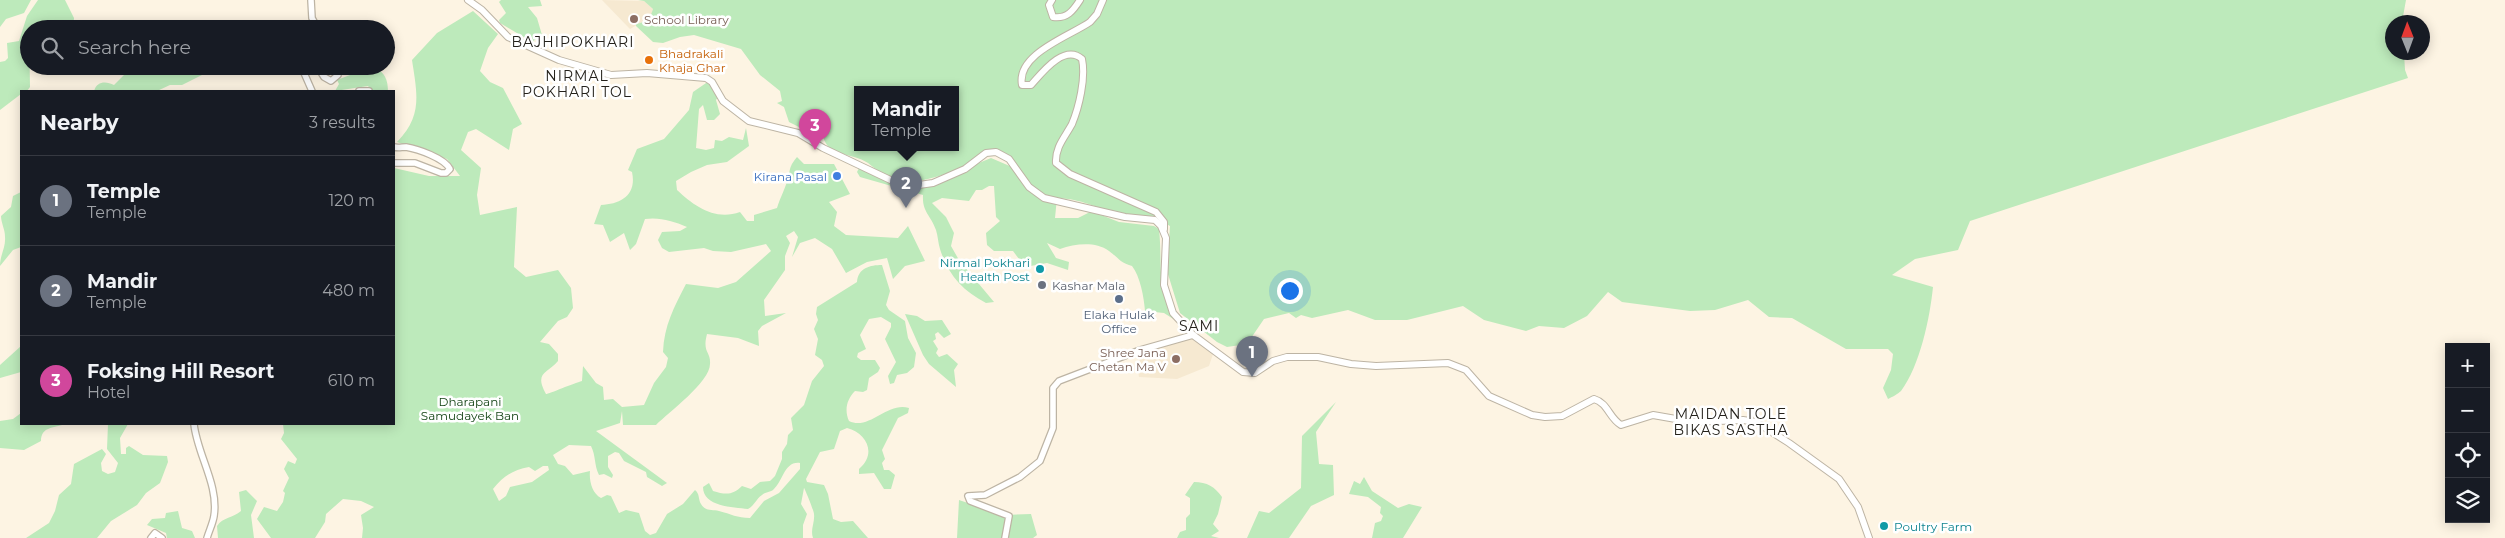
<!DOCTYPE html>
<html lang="en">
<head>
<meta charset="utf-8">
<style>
	:root { --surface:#171b24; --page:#20242c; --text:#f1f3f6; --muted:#9ea1a6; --line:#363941; --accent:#7c3aed }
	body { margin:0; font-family:Montserrat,sans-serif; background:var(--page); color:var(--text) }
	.controls { position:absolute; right:15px; bottom:15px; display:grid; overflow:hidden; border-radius:0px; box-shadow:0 2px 12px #0003 }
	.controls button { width:45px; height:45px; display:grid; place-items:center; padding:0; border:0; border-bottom:1px solid var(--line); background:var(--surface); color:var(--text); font:25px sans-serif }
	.compass { position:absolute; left:2385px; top:15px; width:45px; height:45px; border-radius:50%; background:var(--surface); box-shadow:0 2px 12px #0003; rotate:359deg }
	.you { position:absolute; left:1289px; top:290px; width:18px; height:18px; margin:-12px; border:4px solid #fff; border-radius:50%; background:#1a73e8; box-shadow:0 0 0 8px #1a73e833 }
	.badge { display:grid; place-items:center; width:32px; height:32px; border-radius:50%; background:var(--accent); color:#fff; font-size:16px; font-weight:700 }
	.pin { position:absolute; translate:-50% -41px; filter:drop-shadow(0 1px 2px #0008) }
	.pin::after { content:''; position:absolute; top:26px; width:18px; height:15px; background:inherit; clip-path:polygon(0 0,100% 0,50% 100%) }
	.popup { position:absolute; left:854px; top:86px; width:105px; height:65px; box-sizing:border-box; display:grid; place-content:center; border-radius:0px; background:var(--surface); filter:drop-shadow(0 1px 4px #0005); font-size:16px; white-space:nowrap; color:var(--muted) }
	.popup b { font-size:19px; color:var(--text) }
	.popup::after { content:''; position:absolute; left:50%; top:100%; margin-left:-10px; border:10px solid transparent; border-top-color:var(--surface) }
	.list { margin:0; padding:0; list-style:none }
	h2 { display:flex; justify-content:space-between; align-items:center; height:65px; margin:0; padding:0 20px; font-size:21px }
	h2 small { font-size:16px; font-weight:400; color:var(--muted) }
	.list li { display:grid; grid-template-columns:32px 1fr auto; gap:15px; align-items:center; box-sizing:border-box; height:90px; padding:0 20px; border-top:1px solid var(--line) }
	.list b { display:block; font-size:19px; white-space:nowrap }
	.list p { margin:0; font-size:16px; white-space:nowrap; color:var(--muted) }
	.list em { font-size:16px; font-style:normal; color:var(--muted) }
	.icon { flex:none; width:28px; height:28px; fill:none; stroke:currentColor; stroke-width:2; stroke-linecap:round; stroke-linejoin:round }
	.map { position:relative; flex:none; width:2505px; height:538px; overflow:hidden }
	.search { position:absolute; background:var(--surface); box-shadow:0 2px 12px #0003; left:20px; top:20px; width:375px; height:55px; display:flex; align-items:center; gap:12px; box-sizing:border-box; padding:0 18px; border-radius:28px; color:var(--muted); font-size:19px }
	.panel { position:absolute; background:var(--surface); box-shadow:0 2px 12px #0003; left:20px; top:90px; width:375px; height:335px; border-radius:0px }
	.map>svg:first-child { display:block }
	.built { fill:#f6e9d1 }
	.green { fill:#bdeabb; fill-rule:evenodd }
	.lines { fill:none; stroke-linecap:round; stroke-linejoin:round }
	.tertiary-casing { stroke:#bdb4a4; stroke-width:8 }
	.secondary-casing { stroke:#bdb4a4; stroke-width:8 }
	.tertiary { stroke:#fff; stroke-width:5.5 }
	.secondary { stroke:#fff; stroke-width:6 }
	.education-dot { fill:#8d6e63; stroke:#fff; stroke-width:2 }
	.food-dot { fill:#e8710a; stroke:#fff; stroke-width:2 }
	.shop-dot { fill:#3f7fe0; stroke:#fff; stroke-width:2 }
	.culture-dot { fill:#0f9aa8; stroke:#fff; stroke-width:2 }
	.worship-dot { fill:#6b7280; stroke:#fff; stroke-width:2 }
	.service-dot { fill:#5c6f8a; stroke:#fff; stroke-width:2 }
	.labels { text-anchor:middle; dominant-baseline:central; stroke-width:5; stroke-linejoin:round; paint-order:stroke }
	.education-label { font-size:12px; fill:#785e54; stroke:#fff; text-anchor:start }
	.food-label { font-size:12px; fill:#c56008; stroke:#fff; text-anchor:start }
	.shop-label { font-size:12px; fill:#366cbe; stroke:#fff; text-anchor:end }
	.culture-label { font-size:12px; fill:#0d838f; stroke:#fff; text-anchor:end }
	.worship-label { font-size:12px; fill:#5b616d; stroke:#fff; text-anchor:start }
	.service-label { font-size:12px; fill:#4e5e75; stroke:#fff }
	.park-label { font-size:12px; fill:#154416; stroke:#fff }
	.neighbourhood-label { font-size:14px; letter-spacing:1px; fill:#24211b; stroke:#fff }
</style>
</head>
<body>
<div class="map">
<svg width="2505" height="538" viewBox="0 0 2505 538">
	<rect width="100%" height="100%" fill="#fdf4e3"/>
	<g class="built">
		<polygon points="602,0 644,1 653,9 651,17 630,29"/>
		<polygon points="1185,334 1210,350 1213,354 1209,366 1177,379 1139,377 1137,365 1140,363 1139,352"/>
	</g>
	<g class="green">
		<polygon points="0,0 31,0 24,13 6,19 0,27"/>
		<polygon points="38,0 65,0 74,18 73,29 29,29 30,87 27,91 21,91 21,94 0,110 0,62 5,61 8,58 7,43 19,41 27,16"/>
		<polygon points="501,0 540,0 542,6 528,7 537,18 542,35 532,42 500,23 499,20 506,13 499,2"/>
		<path d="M638,0H2406L2402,22H2392V52L2404,53L2405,70L2408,78L1970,221L1958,250L1915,259L1892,275L1933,287C1930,317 1920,366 1901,391C1898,394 1892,397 1888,399L1883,388L1891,370L1893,354L1888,349H1846L1792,318L1769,317L1748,300L1715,310L1690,311L1622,302L1608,292L1587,316L1564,328L1539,326L1526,331L1484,320L1463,306L1407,320H1375L1348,310L1312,318L1301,315L1296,318L1289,313L1264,319L1247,344L1227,347L1217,342L1180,313L1167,271L1170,226C1155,216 1135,217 1118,213C1096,208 1082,199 1057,198L1055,218H1078L1090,212L1096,213L1119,222L1154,226L1159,229C1163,267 1155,289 1178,322L1164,313L1145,311C1144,297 1140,276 1132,266C1119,262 1120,259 1109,251C1095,241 1075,244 1060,249L1047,243L1056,258L1069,262L1068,270L1047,263L1025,267L1013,251H994L987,245L986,233L1000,221L996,217L994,186H989L982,190H976L969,201L942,198L932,203L946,217L954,233L951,246L959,260L994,302L986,303C963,291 948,275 940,249C938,243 938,236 936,230C930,214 922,212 923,195L860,177L857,172L859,168L900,186L941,182L962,174L974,165L991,158L1012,167L1017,165C1013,157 1005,151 996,150C979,149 973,161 960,169C955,172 948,174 942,175C929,179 915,183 901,180C887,178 878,171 868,163C852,152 822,157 823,131L814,123L801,128L789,122L784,107L777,103L782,101L780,91L760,75L741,49L694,35L680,37L663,43L653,42L636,26V24C646,22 650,19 653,9L644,1ZM857,89H955V147H857Z"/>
		<path d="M473,11L498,34L488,48L480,71L490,82L503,88L522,124L513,129L509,150L476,129L468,132L461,150L481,168L477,195L480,215L517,207L514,267L526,277L558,270L571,288L573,308L567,317L558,321L540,342L549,344L558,354V361C547,374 534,372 546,394C549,394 574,383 582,381L583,366L596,383L603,387L604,400L613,399L622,407L644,405L654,383L666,367L668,358L663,352C664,326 674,307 686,284L718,288L736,282L771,251L766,244L731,252L713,251L704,248L669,252L662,248L658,240L662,232L680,231L687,227C673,221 660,217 645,219L636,244L630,250L624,233L610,242L603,225L594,224L601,205C621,204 637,195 632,172L628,170L637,149L664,139L689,110L693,92L709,81L718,97L716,100L720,114L714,120H707L703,105L699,109L696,148L706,150L714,148L715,140L722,141L729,137L743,140L746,128L749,146L727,162L707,165L691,172L676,181L677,190C694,206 715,221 740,212L747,221H754V215L777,208C780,198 786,187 788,178C791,167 789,167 797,157L804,164H834L850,194L829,202L837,212L834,226L846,235L898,238L908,226L925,261L905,266L893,279L887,258L867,262L846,273L832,249L815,238L800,243L792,257L798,237L794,231L786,236L790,243L785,256V270L764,300L765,316L786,313L762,326L758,331L759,346L738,338L707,334C702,353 711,351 710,364C710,382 669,412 656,425H623L622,411L620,423L596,431L667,483L662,486L647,477L646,472L624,461L619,453L615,452L608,456V467L613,475L612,478L604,474L599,475C594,465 596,456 591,446L569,445L553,455L558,464L565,466L573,475L590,471C589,481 592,493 601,498L607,495L611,496L619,513L626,510L639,513L645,531L650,535L656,533L667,514L683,504L695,490C700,494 698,499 701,504C706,512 712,509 719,511C731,514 737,518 750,518L764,501L779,493L800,469V463C784,461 783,482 773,490C770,492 765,492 762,495C756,499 755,505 748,509C733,507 703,507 703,487L709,483L713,491C726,495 733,495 742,486L751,489L760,482L770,481L775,476L782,459V452L787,444L788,435L793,430L791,418L804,405L812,381L824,366L822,360L815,355L818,339L814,329L818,320L816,314L817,307L857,282C858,268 870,265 882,265L890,291L886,305L889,310L905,321L908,338L916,353L914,367L907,373L897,375L894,383L890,384L888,376L896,362L885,339L891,327V323L881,317L869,319L860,335L866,349L858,353L857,357L861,360H875L880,368L878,372L869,378L867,390L863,392L855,391C847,399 844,410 849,421C869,431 888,401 909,408L908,413L898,418L882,450L885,459L882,463L884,470H889L895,475L891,489H884L874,473L859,474V469C877,454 867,433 847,428L840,431L834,449L820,452L806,479L807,482L824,485L828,494L833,519L841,522L853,521L868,538H813C810,529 815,523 814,514C814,511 805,489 804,488L801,504L807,514L803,525V538H362L363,528L361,515L374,507L361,501L343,499L326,514L325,522L315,538H271L257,519L264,507L277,511L283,502L285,493L283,491L289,478L284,469L288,461L295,464L297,459L281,439L284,433L283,424H394V168L429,176H460L447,159L397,142C423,116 417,93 412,60L437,33ZM543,466H548L549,470L532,482L510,487L506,496L499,501L493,489C503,476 513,470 529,467L535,471Z"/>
		<path d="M133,66H210L204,74L182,85H170L157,91H94C97,81 106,81 114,85Z"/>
		<path d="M352,66C372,66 388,67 388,91H372L368,86L335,91L339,84L337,80L350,75Z"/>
		<path d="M21,192V247L13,250L0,266C0,255 6,247 5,237C5,229 1,223 1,216L11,207L13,196Z"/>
		<polygon points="905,314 917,316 925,321 942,320 951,334 944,338 938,332 935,334 936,339 933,341 938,349 936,353 939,357 947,354 958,364 954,370 956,387 929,364 923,355"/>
		<polygon points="21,346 21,372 0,378 0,365"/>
		<polygon points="1336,402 1316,432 1319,464 1333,465 1334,495 1311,506 1289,538 1247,538 1259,511 1269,513 1301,488 1302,436"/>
		<path d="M21,413V424H65C55,428 41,426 41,441L24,450L0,448V421L13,419Z"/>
		<polygon points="108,424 128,424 120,438 121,454 126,454 126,448 129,446 143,455 167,456 168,462 160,483 146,493 137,505 111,521 97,538 26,538 49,523 55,511 59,495 71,484 74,464 102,449 106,454 101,463 102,471 108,474 115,472 118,463 107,449"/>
		<polygon points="1364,477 1372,491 1398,508 1409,504 1422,507 1403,538 1372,538 1375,523 1381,521 1383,516 1380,513 1381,507 1368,497 1349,494 1354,481 1360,484"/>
		<path d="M1194,482C1207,482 1215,487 1222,497L1218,514L1213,524L1219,531L1211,536L1219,538H1177L1180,532L1186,530V518L1190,514V498L1185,495Z"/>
		<path d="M246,490L257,501L251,515L254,538H218L217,526C223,517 233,518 241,511L239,492Z"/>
		<polygon points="959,500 1003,515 1031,514 1037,535 1033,538 957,538"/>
		<polygon points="178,511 182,528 192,531 195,538 167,538 166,533 147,525 152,519 165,518 166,513"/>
	</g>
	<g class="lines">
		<defs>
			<g id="tertiary">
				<polyline points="311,0 312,18 318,29"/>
				<polyline points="301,66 312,91"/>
				<polyline points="317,66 324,77 331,81 338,75 337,66"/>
				<polyline points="359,91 369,91"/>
				<path d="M394,147C398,148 402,147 406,147C418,149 444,158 450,169L446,173H441L415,163H394"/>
				<path d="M194,424C197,454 219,485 214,516C213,523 209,531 207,538"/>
				<polyline points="151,538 155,533 162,538"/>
				<polyline points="1005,538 1009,516 970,501 968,496 985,495 1020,477 1040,461 1053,428 1053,388 1059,381 1140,350 1193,335"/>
			</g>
			<g id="secondary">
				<path d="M468,0L482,10L508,37L559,60L611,75L647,73L706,78L712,82L723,101L749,121L798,133L823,148L901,185L912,186L933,183L965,169L986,153L996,152L1009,159L1029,187L1044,198L1125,217L1155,220L1161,226L1166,238L1164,285L1173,313L1193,335L1243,372L1255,373L1273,361L1287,357H1318L1351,364L1376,366L1448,363L1466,370L1489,396L1532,415L1545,417L1562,416L1594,399C1608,403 1609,418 1621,425L1653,415L1693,422L1743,420L1756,422L1789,443L1839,479L1858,507L1869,538"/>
				<path d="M1052,0L1049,5L1053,17C1067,19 1073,11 1080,0"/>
				<path d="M1103,0L1097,14L1090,22C1070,36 1016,54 1022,85H1031C1041,74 1064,43 1082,59C1086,78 1079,107 1072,124C1065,137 1055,147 1056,163L1070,174L1156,212L1164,222V229"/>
			</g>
		</defs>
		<use href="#tertiary" class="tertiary-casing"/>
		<use href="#secondary" class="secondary-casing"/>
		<use href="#tertiary" class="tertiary"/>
		<use href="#secondary" class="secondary"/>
	</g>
	<g class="education-dot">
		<circle cx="634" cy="19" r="5"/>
		<circle cx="1176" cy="359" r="5"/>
	</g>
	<circle class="food-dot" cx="649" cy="60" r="5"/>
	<circle class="shop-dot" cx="837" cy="176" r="5"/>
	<g class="culture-dot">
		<circle cx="1040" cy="269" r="5"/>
		<circle cx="1884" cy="526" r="5"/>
	</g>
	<circle class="worship-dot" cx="1042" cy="285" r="5"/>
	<circle class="service-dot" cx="1119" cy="299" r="5"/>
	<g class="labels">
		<g class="education-label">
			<text x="644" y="19">School Library</text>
			<text x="1166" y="352" text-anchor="end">Shree Jana<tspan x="1166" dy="14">Chetan Ma V</tspan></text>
		</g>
		<g class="food-label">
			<text x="659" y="53">Bhadrakali<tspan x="659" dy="14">Khaja Ghar</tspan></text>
		</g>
		<g class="shop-label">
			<text x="827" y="176">Kirana Pasal</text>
		</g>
		<g class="culture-label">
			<text x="1030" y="262">Nirmal Pokhari<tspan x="1030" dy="14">Health Post</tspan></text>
			<text x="1894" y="526" text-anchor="start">Poultry Farm</text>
		</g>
		<g class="worship-label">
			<text x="1052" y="285">Kashar Mala</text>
		</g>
		<g class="service-label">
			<text x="1119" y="314">Elaka Hulak<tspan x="1119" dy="14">Office</tspan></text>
		</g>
		<g class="park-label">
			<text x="470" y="401">Dharapani<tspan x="470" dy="14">Samudayek Ban</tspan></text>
		</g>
		<g class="neighbourhood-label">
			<text x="573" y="42">BAJHIPOKHARI</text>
			<text x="577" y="76">NIRMAL<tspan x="577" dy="16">POKHARI TOL</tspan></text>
			<text x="1199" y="326">SAMI</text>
			<text x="1731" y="414">MAIDAN TOLE<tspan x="1731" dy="16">BIKAS SASTHA</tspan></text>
		</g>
	</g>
</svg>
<div class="controls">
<button>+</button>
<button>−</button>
<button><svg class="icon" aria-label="locate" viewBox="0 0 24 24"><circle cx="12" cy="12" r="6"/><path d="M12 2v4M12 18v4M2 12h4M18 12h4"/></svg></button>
<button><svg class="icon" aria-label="layers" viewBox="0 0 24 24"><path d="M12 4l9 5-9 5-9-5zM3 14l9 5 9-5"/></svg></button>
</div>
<svg class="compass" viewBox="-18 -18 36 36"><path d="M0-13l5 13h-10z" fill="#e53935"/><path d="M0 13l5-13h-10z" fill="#9ea1a6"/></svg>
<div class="you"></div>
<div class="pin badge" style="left:1252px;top:377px;background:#6b7280">1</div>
<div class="pin badge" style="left:906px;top:208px;background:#6b7280">2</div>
<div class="popup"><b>Mandir</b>Temple</div>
<div class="pin badge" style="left:815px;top:150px;background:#d1479c">3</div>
<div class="search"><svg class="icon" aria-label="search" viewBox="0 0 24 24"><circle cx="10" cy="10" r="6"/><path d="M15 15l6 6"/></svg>Search here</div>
<section class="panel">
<h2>Nearby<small>3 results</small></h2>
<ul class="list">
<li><span class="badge" style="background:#6b7280">1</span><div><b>Temple</b><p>Temple</p></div><em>120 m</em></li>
<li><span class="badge" style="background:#6b7280">2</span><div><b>Mandir</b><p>Temple</p></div><em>480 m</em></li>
<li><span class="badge" style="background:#d1479c">3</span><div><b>Foksing Hill Resort</b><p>Hotel</p></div><em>610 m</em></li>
</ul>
</section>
</div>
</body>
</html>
